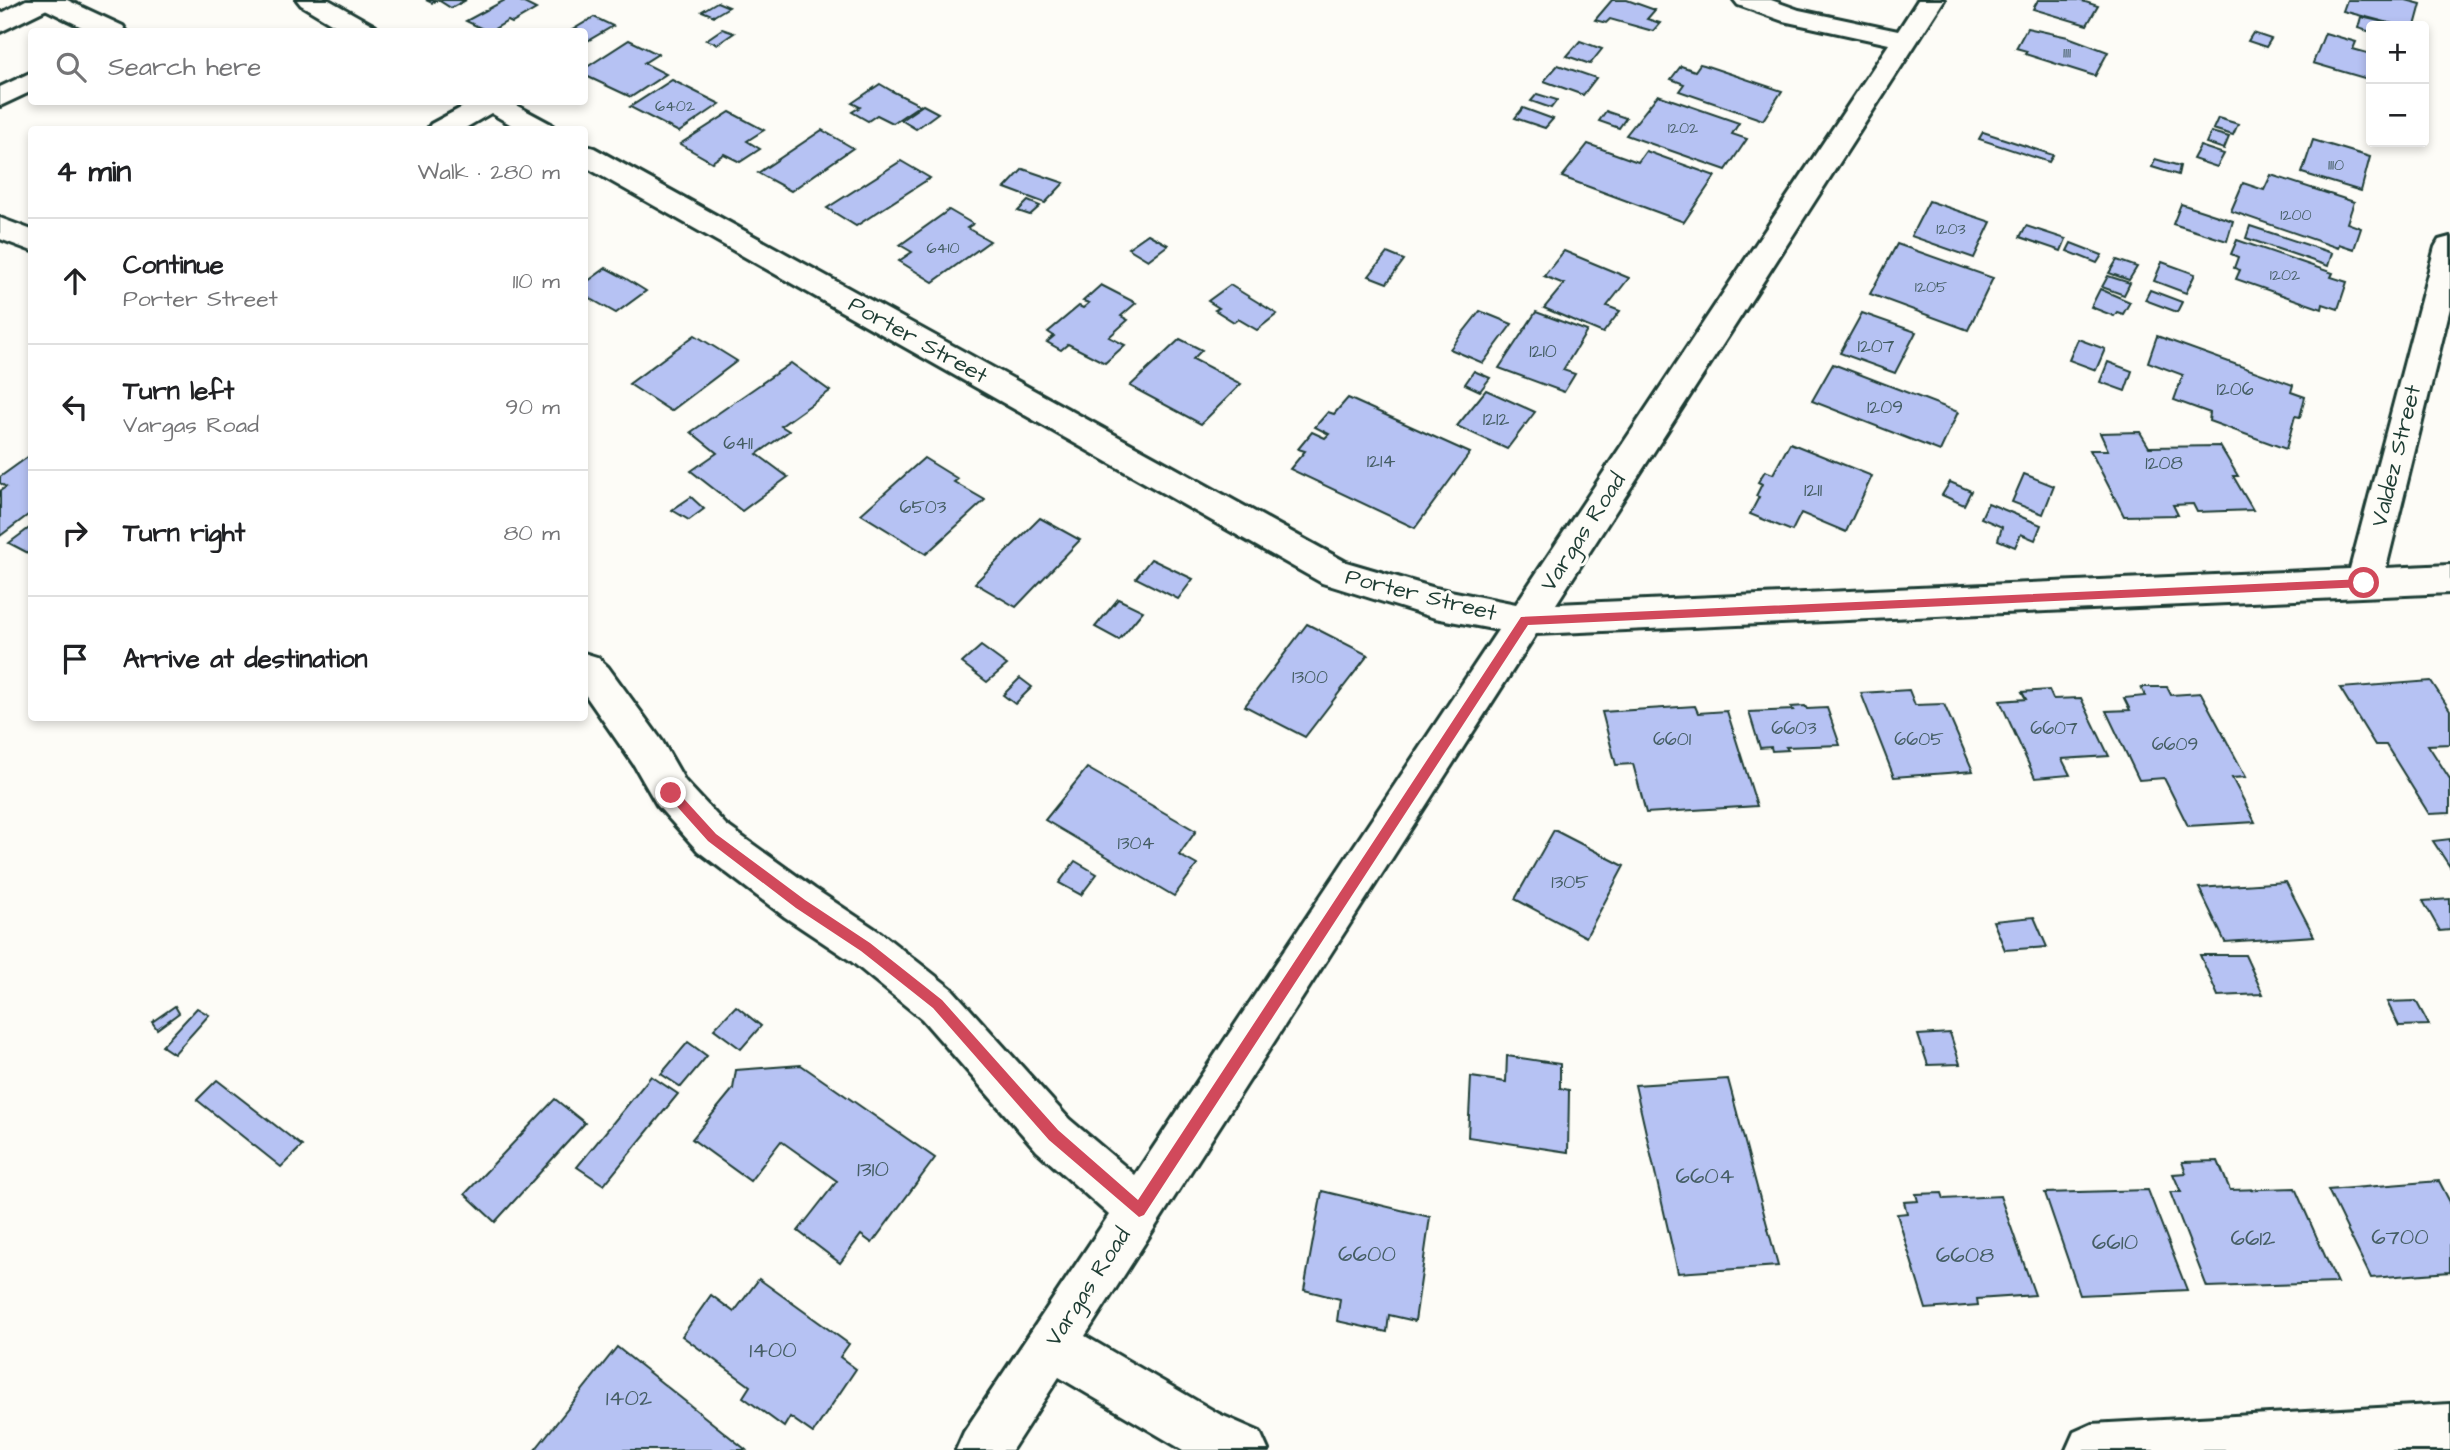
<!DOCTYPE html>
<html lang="en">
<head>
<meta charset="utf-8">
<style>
	:root { --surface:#fff; --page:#f2f2f2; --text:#202124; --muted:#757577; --line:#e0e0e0 }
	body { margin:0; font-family:"Architects Daughter",sans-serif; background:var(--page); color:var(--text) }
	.controls { position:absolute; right:21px; top:21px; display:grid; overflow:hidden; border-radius:7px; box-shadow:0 4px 10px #0003 }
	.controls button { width:63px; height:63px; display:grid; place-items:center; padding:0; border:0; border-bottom:2px solid var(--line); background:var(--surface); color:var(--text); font:35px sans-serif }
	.stop { position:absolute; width:21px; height:21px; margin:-16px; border:5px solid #d1495b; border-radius:50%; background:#fff }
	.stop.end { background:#d1495b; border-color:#fff; box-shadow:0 2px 7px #0008 }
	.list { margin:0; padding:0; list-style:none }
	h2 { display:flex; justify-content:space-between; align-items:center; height:91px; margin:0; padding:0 28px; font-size:30px }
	h2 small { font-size:23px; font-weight:400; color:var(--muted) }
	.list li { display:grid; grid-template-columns:46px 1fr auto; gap:21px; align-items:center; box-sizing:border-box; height:126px; padding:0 28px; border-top:2px solid var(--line) }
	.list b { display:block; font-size:26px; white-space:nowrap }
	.list p { margin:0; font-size:23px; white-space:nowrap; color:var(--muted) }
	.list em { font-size:23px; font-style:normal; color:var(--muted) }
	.icon { flex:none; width:38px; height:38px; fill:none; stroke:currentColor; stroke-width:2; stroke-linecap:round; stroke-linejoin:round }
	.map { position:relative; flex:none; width:2450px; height:1450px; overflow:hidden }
	.search { position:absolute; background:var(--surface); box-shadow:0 4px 10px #0003; left:28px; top:28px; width:560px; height:77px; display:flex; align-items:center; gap:18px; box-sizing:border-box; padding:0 24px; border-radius:7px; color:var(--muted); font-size:26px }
	.panel { position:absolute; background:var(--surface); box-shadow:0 4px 10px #0003; left:28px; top:126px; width:560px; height:595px; border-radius:7px }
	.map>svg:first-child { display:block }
	.building { fill:#b6c2f3; stroke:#1f3d34; stroke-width:2 }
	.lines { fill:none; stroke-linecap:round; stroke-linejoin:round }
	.minor-casing { stroke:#1f3d34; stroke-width:6 }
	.major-casing { stroke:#1f3d34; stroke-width:6 }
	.minor { fill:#fdfcf7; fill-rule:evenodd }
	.major { fill:#fdfcf7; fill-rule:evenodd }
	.route { fill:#d1495b }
	.labels { text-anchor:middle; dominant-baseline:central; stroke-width:6; stroke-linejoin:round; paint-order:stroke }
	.far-number-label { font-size:16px; fill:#455e64 }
	.number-label { font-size:19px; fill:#455e64 }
	.street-label { font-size:23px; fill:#1f3d34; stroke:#fdfcf7 }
	.near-number-label { font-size:23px; fill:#455e64 }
</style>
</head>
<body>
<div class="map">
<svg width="2450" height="1450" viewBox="0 0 2450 1450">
	<rect width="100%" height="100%" fill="#fdfcf7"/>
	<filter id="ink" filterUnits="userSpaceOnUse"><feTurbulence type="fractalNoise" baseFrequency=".0143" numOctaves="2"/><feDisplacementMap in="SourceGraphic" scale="14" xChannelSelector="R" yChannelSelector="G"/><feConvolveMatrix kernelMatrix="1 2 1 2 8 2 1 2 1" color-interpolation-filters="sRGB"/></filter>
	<g filter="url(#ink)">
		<g class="building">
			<polygon points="426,0 466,0 451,8 438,0 432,3"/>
			<polygon points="505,0 518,0 536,9 512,23 508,21 489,32 466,21"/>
			<polygon points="1612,0 1627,0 1655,10 1647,19 1660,23 1653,31 1610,19 1606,23 1595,20"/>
			<polygon points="2038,0 2079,0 2098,6 2087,25 2033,9"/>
			<polygon points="2347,0 2406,0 2421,4 2415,26 2371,26 2371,32 2358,28 2361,17 2393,24 2343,11"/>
			<polygon points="717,2 729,7 714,16 702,11"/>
			<polygon points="594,17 613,26 584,43 584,32 569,32"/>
			<polygon points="2027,28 2068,37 2108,52 2095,76 2025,54 2027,51 2016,48"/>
			<polygon points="722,29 734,33 718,44 706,40"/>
			<polygon points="2253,33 2271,39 2266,47 2248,41"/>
			<polygon points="2325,33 2356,42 2353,49 2371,54 2371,80 2313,63"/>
			<polygon points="629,40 658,54 644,63 666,74 631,97 584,75 584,69"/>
			<polygon points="1580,41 1602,49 1590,64 1567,56"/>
			<polygon points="1700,64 1704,65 1782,91 1763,120 1679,91 1684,84 1671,79 1681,66 1695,71"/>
			<polygon points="1558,65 1596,78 1583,95 1544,81"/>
			<polygon points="672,80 720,104 679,132 630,107"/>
			<polygon points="880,84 892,91 920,105 893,123 877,115 868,121 852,112 860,107 852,103"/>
			<polygon points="1537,94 1557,100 1551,108 1531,101"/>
			<polygon points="1658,95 1739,123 1732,134 1747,139 1726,170 1626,135"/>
			<polygon points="923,105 938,113 916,129 901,120"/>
			<polygon points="1523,108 1553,119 1545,128 1515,118"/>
			<polygon points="1606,111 1608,112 1626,118 1619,128 1599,121"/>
			<polygon points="730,112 764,130 747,141 760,149 740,162 724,154 712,162 680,144"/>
			<polygon points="2218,118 2238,124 2233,135 2213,129"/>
			<polygon points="822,130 853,148 791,191 758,173"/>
			<polygon points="1983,132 2053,155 2049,162 1979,139"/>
			<polygon points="2211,132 2229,137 2224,149 2206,143"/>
			<polygon points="2313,140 2370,157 2361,191 2302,173"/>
			<polygon points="1588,144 1638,162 1646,151 1715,176 1684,222 1562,177"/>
			<polygon points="2200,146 2224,154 2217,167 2193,159"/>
			<polygon points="2155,159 2180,166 2178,175 2152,167"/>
			<polygon points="901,161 930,178 856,226 827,208"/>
			<polygon points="1023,169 1064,183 1045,203 1005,188"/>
			<polygon points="2271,175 2354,202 2347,223 2361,228 2354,249 2339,244 2338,248 2231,211 2243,183 2264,190"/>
			<polygon points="1028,201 1040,206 1030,215 1018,211"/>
			<polygon points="1929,201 1991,222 1974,258 1911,236"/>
			<polygon points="2181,204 2233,221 2227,241 2173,224"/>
			<polygon points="949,210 973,224 967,228 990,241 933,282 899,261 912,252 900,245"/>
			<polygon points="2026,226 2066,239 2061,251 2020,237"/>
			<polygon points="2250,226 2332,253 2328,266 2246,238"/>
			<polygon points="1148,234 1168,245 1148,260 1128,248"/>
			<polygon points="2237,240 2333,273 2331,277 2347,282 2338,309 2323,304 2322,309 2236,279 2240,270 2234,268 2238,257 2231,254"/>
			<polygon points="2071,243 2102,255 2097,263 2067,251"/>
			<polygon points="1897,244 1993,278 1968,330 1870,294"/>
			<polygon points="1564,251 1629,278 1607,306 1620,311 1603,333 1544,308 1564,284 1544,276"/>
			<polygon points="1387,253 1404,260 1387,283 1369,276"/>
			<polygon points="2117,260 2137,267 2129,280 2109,273"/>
			<polygon points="2162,262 2195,274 2186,293 2154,281"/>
			<polygon points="606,268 625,278 646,291 616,313 584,295 584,284"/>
			<polygon points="2108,276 2130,283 2124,295 2102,287"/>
			<polygon points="1101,285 1136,303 1121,316 1128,320 1109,337 1125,345 1105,363 1068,344 1061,350 1047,342 1054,336 1048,332 1079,306 1083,308 1089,303 1083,301"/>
			<polygon points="1230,285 1277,314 1257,330 1238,319 1234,322 1215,310 1219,308 1208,301"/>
			<polygon points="2100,289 2130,302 2123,314 2117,312 2114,316 2091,307"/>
			<polygon points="2150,290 2182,302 2177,312 2145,300"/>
			<polygon points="1480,311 1512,324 1483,363 1450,349"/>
			<polygon points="1536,312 1587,331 1563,370 1575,374 1564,392 1499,368"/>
			<polygon points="1862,313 1916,332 1895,373 1840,353"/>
			<polygon points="695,335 737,361 671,411 629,384"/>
			<polygon points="2157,336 2293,385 2291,392 2305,397 2300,417 2295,416 2286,449 2209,421 2210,413 2174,400 2183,375 2148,362"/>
			<polygon points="1180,339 1202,350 1193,359 1241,384 1201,424 1130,386"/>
			<polygon points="2078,339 2105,349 2096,370 2069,360"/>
			<polygon points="2108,362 2132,371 2125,391 2100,382"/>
			<polygon points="791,363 830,391 781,426 789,431 757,454 788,477 742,511 691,471 717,453 691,432"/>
			<polygon points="1833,364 1958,412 1940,451 1812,401"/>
			<polygon points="1474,371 1490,378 1480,391 1465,384"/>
			<polygon points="1486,390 1535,412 1507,449 1457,426"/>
			<polygon points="1348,398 1470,453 1415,528 1290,469 1305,451 1298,449 1312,432 1325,438 1329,434 1315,427 1328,412 1334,414"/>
			<polygon points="2140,432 2149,447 2220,446 2238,476 2233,476 2253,510 2197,512 2193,504 2173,505 2178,515 2124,516 2090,450 2108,450 2100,433"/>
			<polygon points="1790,443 1872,476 1846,532 1801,513 1792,531 1750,514 1759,497 1756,496 1762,484 1758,482 1765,471 1773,474"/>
			<polygon points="32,454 32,512 0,536 0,491 6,487 0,483 0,477"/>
			<polygon points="924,458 958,479 954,482 985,500 926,554 861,514"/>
			<polygon points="2024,474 2054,486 2043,514 2012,502"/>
			<polygon points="1950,482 1971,491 1964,505 1942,495"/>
			<polygon points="691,497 704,509 689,520 672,510"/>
			<polygon points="1988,503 2041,525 2035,540 2021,534 2015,547 1998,540 2002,527 1981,518"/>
			<polygon points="1040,518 1080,540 1016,607 975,583"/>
			<polygon points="32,526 32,555 9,543"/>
			<polygon points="1151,559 1193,579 1178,599 1136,578"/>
			<polygon points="1118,599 1143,611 1119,640 1095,627"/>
			<polygon points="1307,624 1368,655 1305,737 1245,706"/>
			<polygon points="981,646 1007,665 987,682 962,663"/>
			<polygon points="1020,678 1032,687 1015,704 1003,695"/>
			<polygon points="2431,681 2450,710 2450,744 2428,745 2450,779 2450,813 2429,814 2386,745 2375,745 2340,688"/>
			<polygon points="2141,687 2167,687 2171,695 2201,693 2246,777 2232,778 2255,822 2188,826 2164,778 2139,780 2106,711 2130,710 2124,698 2145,696"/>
			<polygon points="1909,690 1915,705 1944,704 1973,771 1894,777 1861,693"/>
			<polygon points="2049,690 2053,699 2081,698 2109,756 2062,759 2070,775 2035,778 2000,701 2026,699 2022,692"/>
			<polygon points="1695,706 1698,713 1727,711 1757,806 1646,813 1633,764 1616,765 1602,712"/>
			<polygon points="1805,706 1807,709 1827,708 1840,745 1786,747 1788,750 1772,751 1771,747 1760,748 1749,712 1793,710 1791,707"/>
			<polygon points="1087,768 1196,831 1179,855 1197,865 1174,896 1045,820"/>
			<polygon points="1554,830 1624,866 1586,937 1515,899"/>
			<polygon points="2450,839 2450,867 2433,841"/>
			<polygon points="1075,861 1097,874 1081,895 1059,883"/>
			<polygon points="2286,882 2314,936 2225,942 2199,888"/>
			<polygon points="2450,899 2450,930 2440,931 2423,901"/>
			<polygon points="2034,917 2047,947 2005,950 1993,921"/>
			<polygon points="2200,955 2245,955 2263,994 2218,996"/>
			<polygon points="2416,1001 2429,1025 2399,1026 2387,1002"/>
			<polygon points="175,1006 179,1013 157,1029 152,1022"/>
			<polygon points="736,1006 761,1026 741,1049 714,1029"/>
			<polygon points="197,1008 209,1015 174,1054 162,1046"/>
			<polygon points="1950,1033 1960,1064 1928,1065 1918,1035"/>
			<polygon points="688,1042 707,1056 681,1087 661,1074"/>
			<polygon points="1507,1056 1560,1064 1560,1088 1569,1090 1568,1152 1468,1137 1471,1077 1506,1082"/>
			<polygon points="801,1065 935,1158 872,1243 861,1235 840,1263 798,1231 837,1181 781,1141 750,1181 692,1139 733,1089 736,1070"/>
			<polygon points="651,1076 678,1094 604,1185 577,1167"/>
			<polygon points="1728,1079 1778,1266 1678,1273 1635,1085"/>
			<polygon points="217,1080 302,1146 281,1167 197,1100"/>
			<polygon points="555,1099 585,1123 495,1222 465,1194"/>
			<polygon points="2218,1161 2230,1190 2295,1188 2337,1283 2207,1287 2170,1192 2181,1192 2173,1174 2186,1173 2182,1162"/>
			<polygon points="2439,1181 2450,1202 2450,1272 2371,1278 2328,1190"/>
			<polygon points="2148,1190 2187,1290 2080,1295 2045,1193"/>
			<polygon points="1322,1191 1430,1217 1415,1321 1389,1315 1387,1332 1337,1321 1340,1299 1304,1290"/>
			<polygon points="1942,1193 1944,1199 2000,1196 2035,1295 1977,1299 1978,1305 1926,1309 1897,1214 1907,1213 1904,1202 1918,1201 1916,1194"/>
			<polygon points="759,1279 849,1344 840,1357 856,1369 813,1433 790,1417 784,1427 743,1397 750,1386 682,1336 711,1295 734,1312"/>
			<polygon points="617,1347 745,1449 746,1450 535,1450"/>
		</g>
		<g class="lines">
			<defs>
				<g id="minor">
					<polygon points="33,0 67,0 123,26 127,32 92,32 37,5"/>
					<polygon points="297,0 329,0 375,26 379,32 346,32 301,5"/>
					<polygon points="1734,0 1771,0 1799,10 1898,31 1918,0 1944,0 1556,604 2350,569 2435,247 2439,240 2450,237 2450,308 2386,568 2450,565 2450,593 1536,634 1085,1336 1219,1414 1260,1432 1268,1450 1183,1450 1059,1377 1012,1450 956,1450 964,1432 1109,1215 1037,1151 922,1019 851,961 785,917 698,851 657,805 634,765 584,693 584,653 597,657 608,667 662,741 685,781 726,825 815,889 881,933 952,989 1069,1119 1135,1175 1498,630 1435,618 1322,583 584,166 584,145 594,148 1346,562 1435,588 1516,604 1889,44 1783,21 1738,5"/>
					<polygon points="32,72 32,91 0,106 0,87"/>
					<polygon points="472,102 510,102 551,124 555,130 520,130 491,113 462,130 427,130 431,124"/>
					<polygon points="0,218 32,230 32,251 0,239"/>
					<polygon points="2450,1404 2450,1450 2066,1450 2074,1432 2092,1424"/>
				</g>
				<polygon id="major" points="26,0 59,0 55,5 0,32 0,14"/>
			</defs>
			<use href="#minor" class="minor-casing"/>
			<use href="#major" class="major-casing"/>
			<use href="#minor" class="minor"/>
			<use href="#major" class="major"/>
		</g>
	</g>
	<polygon class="route" points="2364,579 2369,583 2364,587 1528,625 1144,1215 1139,1217 1049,1140 933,1008 861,951 796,908 708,841 665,793 671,788 675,789 716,834 805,900 870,943 942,1000 1058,1130 1138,1200 1521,617"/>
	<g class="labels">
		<g class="far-number-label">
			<text x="2067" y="53">1111</text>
			<text x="675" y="106">6402</text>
			<text x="1683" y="128">1202</text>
			<text x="2336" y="165">1110</text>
			<text x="2296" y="215">1200</text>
			<text x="1951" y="229">1203</text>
			<text x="943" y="248">6410</text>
			<text x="2285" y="275">1202</text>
			<text x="1931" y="287">1205</text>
		</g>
		<g class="number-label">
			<text x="1876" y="346">1207</text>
			<text x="1543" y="351">1210</text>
			<text x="2235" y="389">1206</text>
			<text x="1885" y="407">1209</text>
			<text x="1496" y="419">1212</text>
			<text x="738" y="443">6411</text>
			<text x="1381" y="461">1214</text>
			<text x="2164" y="463">1208</text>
			<text x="1813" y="490">1211</text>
			<text x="923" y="507">6503</text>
			<text x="1310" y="677">1300</text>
			<text x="1794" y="728">6603</text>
			<text x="2054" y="728">6607</text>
			<text x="1672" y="739">6601</text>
			<text x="1919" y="739">6605</text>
			<text x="2175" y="744">6609</text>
			<text x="1136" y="843">1304</text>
			<text x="1570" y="882">1305</text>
		</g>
		<g class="street-label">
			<text transform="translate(918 340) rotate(29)">Porter Street</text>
			<text transform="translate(2396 456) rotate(-76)">Valdez Street</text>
			<text transform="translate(1583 532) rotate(-57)">Vargas Road</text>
			<text transform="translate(1421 595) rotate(14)">Porter Street</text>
			<text transform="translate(1088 1287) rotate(-57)">Vargas Road</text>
		</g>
		<g class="near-number-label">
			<text x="873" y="1169">1310</text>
			<text x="1705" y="1176">6604</text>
			<text x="2400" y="1237">6700</text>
			<text x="2253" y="1238">6612</text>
			<text x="2115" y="1242">6610</text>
			<text x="1367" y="1254">6600</text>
			<text x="1965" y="1255">6608</text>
			<text x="773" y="1350">1400</text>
			<text x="629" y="1398">1402</text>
		</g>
	</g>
</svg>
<div class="controls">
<button>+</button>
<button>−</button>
</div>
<div class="stop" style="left:2364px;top:583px"></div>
<div class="stop end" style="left:671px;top:793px"></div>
<div class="search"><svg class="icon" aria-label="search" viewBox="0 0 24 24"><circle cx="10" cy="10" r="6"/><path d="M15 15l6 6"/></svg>Search here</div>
<section class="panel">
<h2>4 min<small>Walk · 280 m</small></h2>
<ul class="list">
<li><svg class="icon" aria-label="ahead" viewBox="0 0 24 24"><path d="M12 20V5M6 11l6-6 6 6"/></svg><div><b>Continue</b><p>Porter Street</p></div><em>110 m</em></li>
<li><svg class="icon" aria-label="left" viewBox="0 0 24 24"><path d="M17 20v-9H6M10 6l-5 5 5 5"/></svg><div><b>Turn left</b><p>Vargas Road</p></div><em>90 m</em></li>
<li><svg class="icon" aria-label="right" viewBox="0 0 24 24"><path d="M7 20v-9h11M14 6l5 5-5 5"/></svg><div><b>Turn right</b></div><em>80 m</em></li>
<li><svg class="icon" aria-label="arrive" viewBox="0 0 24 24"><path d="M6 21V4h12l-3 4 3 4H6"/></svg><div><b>Arrive at destination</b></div></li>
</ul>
</section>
</div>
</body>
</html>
